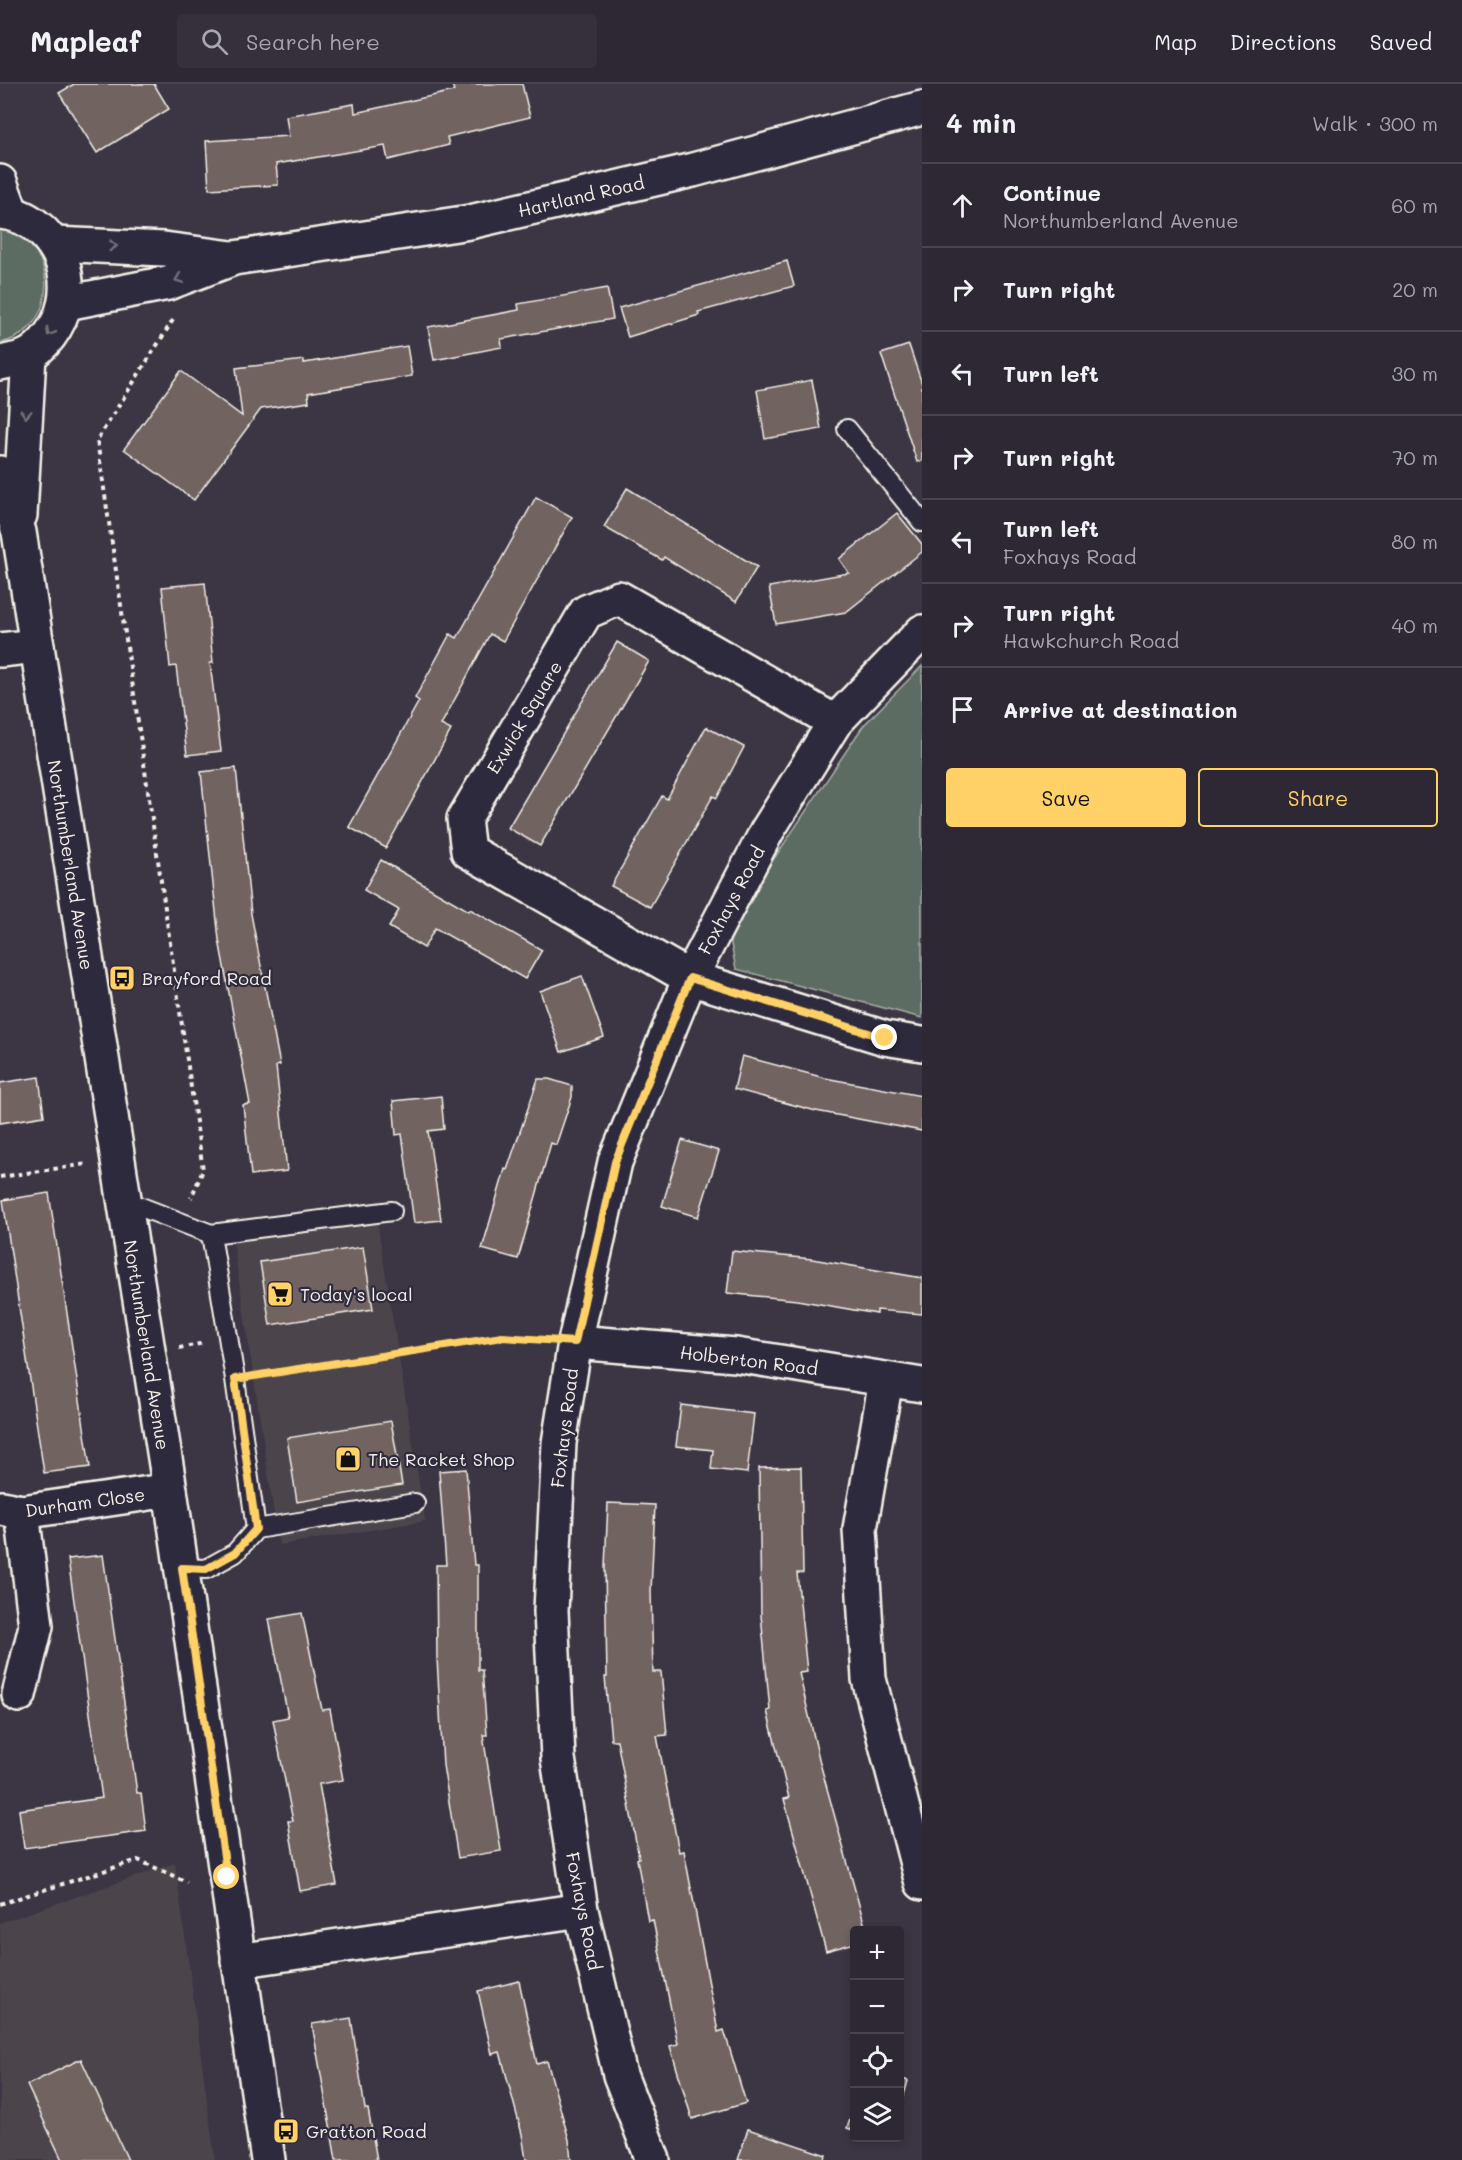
<!DOCTYPE html>
<html lang="en">
<head>
<meta charset="utf-8">
<style>
	:root { --surface:#2d2833; --page:#35303b; --text:#f1f3f6; --muted:#a7a6ac; --line:#48444e; --accent:#ffd166 }
	body { margin:0; font-family:Mali,sans-serif; background:var(--page); color:var(--text) }
	.controls { position:absolute; right:18px; bottom:18px; display:grid; overflow:hidden; border-radius:6px; box-shadow:0 3px 9px #0003 }
	.controls button { width:54px; height:54px; display:grid; place-items:center; padding:0; border:0; border-bottom:2px solid var(--line); background:var(--surface); color:var(--text); font:30px sans-serif }
	.stop { position:absolute; width:18px; height:18px; margin:-14px; border:4px solid #ffd166; border-radius:50%; background:#fff }
	.stop.end { background:#ffd166; border-color:#fff; box-shadow:0 2px 6px #0008 }
	.list { margin:0; padding:0; list-style:none }
	h2 { display:flex; justify-content:space-between; align-items:center; height:78px; margin:0; padding:0 24px; font-size:26px }
	h2 small { font-size:20px; font-weight:400; color:var(--muted) }
	.list li { display:grid; grid-template-columns:39px 1fr auto; gap:18px; align-items:center; box-sizing:border-box; height:84px; padding:0 24px; border-top:2px solid var(--line) }
	.list b { display:block; font-size:22px; white-space:nowrap }
	.list p { margin:0; font-size:20px; white-space:nowrap; color:var(--muted) }
	.list em { font-size:20px; font-style:normal; color:var(--muted) }
	.actions { display:flex; gap:12px; padding:18px 24px }
	.actions a { flex:1; padding:14px 0; border:2px solid var(--accent); border-radius:6px; text-align:center; font-size:21px; color:var(--accent) }
	.actions .main { background:var(--accent); color:#111 }
	.icon { flex:none; width:33px; height:33px; fill:none; stroke:currentColor; stroke-width:2; stroke-linecap:round; stroke-linejoin:round }
	.map { position:relative; flex:none; width:922px; height:2076px; overflow:hidden }
	header { display:flex; align-items:center; gap:36px; box-sizing:border-box; height:84px; padding:0 30px; background:var(--surface); border-bottom:2px solid var(--line) }
	header strong { font-size:28px }
	nav { display:flex; gap:33px; margin-inline-start:auto; font-size:21px }
	.search { width:420px; height:54px; background:var(--page); display:flex; align-items:center; gap:15px; box-sizing:border-box; padding:0 21px; border-radius:6px; color:var(--muted); font-size:22px }
	main { display:flex }
	aside { flex:1; background:var(--surface) }
	.map>svg:first-child { display:block }
	.built { fill:#4c444c }
	.green { fill:#5d6c63; stroke:#a8aea6; stroke-width:1.5 }
	.building { fill:#716460; stroke:#f4f1e8; stroke-width:1.5 }
	.lines { fill:none; stroke-linecap:round; stroke-linejoin:round }
	.service-casing { stroke:#f4f1e8; stroke-width:22 }
	.minor-casing { stroke:#f4f1e8; stroke-width:38 }
	.tertiary-casing { stroke:#f4f1e8; stroke-width:38 }
	.path { stroke:#f4f1e8; stroke-width:4; stroke-dasharray:4.5 4.5; stroke-linecap:butt }
	.service { stroke:#2f2a3d; stroke-width:18 }
	.minor { stroke:#2f2a3d; stroke-width:33 }
	.tertiary { stroke:#2f2a3d; stroke-width:33 }
	.oneway { stroke:#747079 }
	.route { stroke:#ffd166; stroke-width:8 }
	.labels { text-anchor:middle; dominant-baseline:central; stroke-width:4.5; stroke-linejoin:round; paint-order:stroke }
	.street-label { font-size:18px; fill:#f4f1e8; stroke:#2f2a3d }
	.poi-label { font-size:18px; fill:#f4f1e8; stroke:#2f2a3d; text-anchor:start }
</style>
</head>
<body>
<header>
<strong>Mapleaf</strong>
<div class="search"><svg class="icon" aria-label="search" viewBox="0 0 24 24"><circle cx="10" cy="10" r="6"/><path d="M15 15l6 6"/></svg>Search here</div>
<nav><a>Map</a><a>Directions</a><a>Saved</a></nav>
</header>
<main>
<div class="map">
<svg width="922" height="2076" viewBox="0 0 922 2076">
	<rect width="100%" height="100%" fill="#3c3644"/>
	<filter id="ink" filterUnits="userSpaceOnUse"><feTurbulence type="fractalNoise" baseFrequency=".0167" numOctaves="2"/><feDisplacementMap in="SourceGraphic" scale="12" xChannelSelector="R" yChannelSelector="G"/><feConvolveMatrix kernelMatrix="1 2 1 2 8 2 1 2 1" color-interpolation-filters="sRGB"/></filter>
	<g filter="url(#ink)">
		<g class="built">
			<polygon points="374,1118 425,1437 279,1461 230,1136"/>
			<polygon points="175,1779 215,2076 0,2076 0,1839"/>
		</g>
		<g class="green">
			<path d="M0,144C12,147 24,152 32,162C59,195 45,251 0,259Z"/>
			<polygon points="922,582 922,934 736,885 729,850 755,803 863,642"/>
		</g>
		<g class="building">
			<polygon points="74,0 154,0 169,25 97,69 59,9"/>
			<polygon points="452,0 522,0 530,33 447,53 449,61 388,76 385,62 276,80 278,101 209,105 206,57 289,52 286,32 354,20 355,29 454,7"/>
			<polygon points="787,177 794,202 698,228 699,231 628,253 619,224"/>
			<polygon points="607,204 613,235 501,255 502,263 434,276 428,243 519,226 518,220"/>
			<polygon points="909,261 922,300 922,377 917,378 881,270"/>
			<polygon points="407,262 412,292 308,309 309,318 261,325 194,416 124,365 181,287 242,332 236,284 304,276 304,279"/>
			<polygon points="812,296 821,345 765,355 757,306"/>
			<polygon points="627,404 757,483 736,518 664,473 662,476 604,443"/>
			<polygon points="536,413 572,433 503,557 490,550 441,641 451,646 386,764 349,743 419,617 415,614 450,550 457,554"/>
			<polygon points="897,429 922,460 922,468 846,528 776,540 769,503 849,489 839,475"/>
			<polygon points="205,499 213,579 210,579 221,667 187,671 176,582 170,583 162,503"/>
			<polygon points="617,558 649,577 540,762 508,744"/>
			<polygon points="706,643 744,663 717,714 713,712 650,823 611,802 662,712 667,715"/>
			<polygon points="236,684 251,830 280,981 276,982 287,1087 251,1091 243,1021 250,1020 219,856 201,688"/>
			<polygon points="381,776 469,827 470,825 542,866 525,895 435,844 424,864 389,843 399,826 364,806"/>
			<polygon points="582,892 604,953 561,968 540,907"/>
			<polygon points="742,972 825,994 922,1012 922,1047 816,1027 734,1005"/>
			<polygon points="39,993 44,1032 0,1039 0,999"/>
			<polygon points="538,995 549,995 572,1002 572,1013 556,1061 551,1059 518,1175 482,1165 505,1085 507,1086"/>
			<polygon points="441,1012 444,1045 428,1047 441,1136 414,1139 402,1050 396,1051 393,1017"/>
			<polygon points="682,1056 719,1067 698,1133 662,1122"/>
			<polygon points="49,1109 90,1383 44,1389 3,1116"/>
			<polygon points="363,1163 373,1225 270,1241 260,1178"/>
			<polygon points="732,1167 812,1175 922,1194 922,1230 877,1226 877,1230 797,1216 727,1209"/>
			<polygon points="681,1321 754,1330 747,1389 711,1385 713,1366 676,1362"/>
			<polygon points="391,1337 402,1401 297,1418 287,1354"/>
			<polygon points="801,1383 803,1489 797,1489 807,1588 799,1589 820,1679 866,1846 855,1846 855,1859 826,1867 784,1715 789,1714 767,1627 770,1626 761,1531 759,1384"/>
			<polygon points="466,1385 474,1481 478,1481 478,1586 482,1586 487,1651 483,1651 501,1767 458,1774 443,1681 437,1574 436,1481 446,1481 439,1387"/>
			<polygon points="608,1419 655,1421 651,1507 653,1588 661,1588 667,1651 657,1652 679,1768 684,1767 718,1948 724,1946 746,2019 692,2035 670,1962 678,1960 653,1836 648,1837 637,1775 639,1774 617,1656 611,1656 605,1593 607,1593 605,1482"/>
			<polygon points="103,1471 137,1709 141,1709 146,1747 24,1764 19,1726 102,1714 68,1475"/>
			<polygon points="302,1529 322,1626 330,1625 343,1696 319,1700 337,1801 300,1807 288,1737 293,1737 273,1636 288,1633 269,1535"/>
			<polygon points="519,1897 537,1980 547,1977 569,2056 571,2076 526,2076 522,2050 500,1968 492,1970 478,1907"/>
			<polygon points="351,1934 365,2025 368,2025 377,2076 336,2076 312,1940"/>
			<polygon points="81,1975 128,2076 62,2076 27,2001"/>
			<polygon points="900,1994 908,1997 900,2025"/>
			<polygon points="855,2021 855,2047 847,2044"/>
			<polygon points="748,2045 826,2071 825,2076 738,2076"/>
		</g>
		<g class="lines">
			<defs>
				<g id="service">
					<polyline points="847,345 922,438"/>
					<polyline points="123,1116 211,1150 235,1295 256,1445"/>
					<polyline points="211,1150 392,1127"/>
					<polyline points="182,1484 206,1485 235,1469 256,1445 415,1419"/>
				</g>
				<g id="minor">
					<polyline points="0,566 37,562"/>
					<polyline points="835,638 619,514 586,528 464,735 468,767 690,894 885,954 922,960"/>
					<polyline points="575,1258 736,1271 922,1301"/>
					<polyline points="886,1296 860,1445 869,1595 922,1799"/>
					<polyline points="2,1424 22,1428 170,1406"/>
					<polyline points="19,1611 36,1542 22,1428"/>
					<polyline points="238,1877 581,1826"/>
					<polyline points="653,2076 620,1991 581,1826 558,1674 551,1527 559,1359 575,1258 615,1078 690,894 767,747 835,638 922,548"/>
				</g>
				<g id="tertiary">
					<polyline points="0,98 11,128"/>
					<path d="M0,128C17,129 32,137 44,149C79,185 71,241 31,270C23,275 9,277 0,279"/>
					<polyline points="54,160 164,165 232,174"/>
					<polyline points="66,219 168,199 234,174 470,138 693,86 922,24"/>
					<polyline points="0,389 19,448 170,1406 268,2076"/>
					<polyline points="20,431 29,271"/>
				</g>
			</defs>
			<use href="#service" class="service-casing"/>
			<use href="#minor" class="minor-casing"/>
			<use href="#tertiary" class="tertiary-casing"/>
			<g class="path">
				<polyline points="173,236 97,356 203,1086 191,1114"/>
				<polyline points="0,1093 87,1080"/>
				<polyline points="179,1264 204,1259"/>
				<polyline points="261,1290 502,1253 541,1256"/>
				<polyline points="0,1820 138,1776 187,1798"/>
			</g>
			<use href="#service" class="service"/>
			<use href="#minor" class="minor"/>
			<use href="#tertiary" class="tertiary"/>
		</g>
		<defs><path id="oneway-chevron" d="M-2-3.5L2.5 0L-2 3.5" fill="none" stroke-width="1.6" stroke-linecap="round" stroke-linejoin="round" transform="scale(1.5)"/></defs>
		<g class="oneway">
			<use href="#oneway-chevron" transform="translate(113 162) rotate(3)"/>
			<use href="#oneway-chevron" transform="translate(179 195) rotate(159)"/>
			<use href="#oneway-chevron" transform="translate(50 248) rotate(120)"/>
			<use href="#oneway-chevron" transform="translate(26 330) rotate(92)"/>
		</g>
	</g>
	<g class="lines" filter="url(#ink)">
		<polyline class="route" points="227,1793 182,1484 206,1485 235,1469 256,1445 235,1295 502,1253 575,1258 615,1078 690,894 885,954"/>
	</g>
	<defs>
		<symbol id="bus-square" viewBox="-11 -11 22 22"><rect x="-9" y="-9" width="18" height="18" rx="4" fill="#ffd166" stroke="#2f2a3d"/><path d="M-5-6H5V4H4V6H2V4H-2V6H-4V4H-5ZM-3.5-4V0h7V-4ZM-3.5 1.2v1.5H-2V1.2ZM2 1.2v1.5H3.5V1.2Z" fill="#111"/></symbol>
		<symbol id="supermarket-square" viewBox="-11 -11 22 22"><rect x="-9" y="-9" width="18" height="18" rx="4" fill="#ffd166" stroke="#2f2a3d"/><path d="M-6-5.5h2.5l.6 2H6L4.5 2H-2.5L-4.4-4H-6ZM-1.5 3.2a1.3 1.3 0 1 0 .1 0ZM3 3.2a1.3 1.3 0 1 0 .1 0Z" fill="#111"/></symbol>
		<symbol id="shop-square" viewBox="-11 -11 22 22"><rect x="-9" y="-9" width="18" height="18" rx="4" fill="#ffd166" stroke="#2f2a3d"/><path d="M-5-2.5h2.3a2.7 3.5 0 0 1 5.4 0H5L5.5 6h-11ZM-1.5-2.5h3a1.5 2.3 0 0 0-3 0Z" fill="#111"/></symbol>
	</defs>
	<g fill-rule="evenodd">
		<use href="#bus-square" x="107" y="879" width="30" height="30"/>
		<use href="#supermarket-square" x="265" y="1195" width="30" height="30"/>
		<use href="#shop-square" x="333" y="1360" width="30" height="30"/>
		<use href="#bus-square" x="271" y="2032" width="30" height="30"/>
	</g>
	<g class="labels">
		<g class="street-label">
			<text transform="translate(581 112) rotate(-13)">Hartland Road</text>
			<text transform="translate(524 633) rotate(-59)">Exwick Square</text>
			<text transform="translate(71 781) rotate(81)">Northumberland Avenue</text>
			<text transform="translate(731 816) rotate(-62)">Foxhays Road</text>
			<text transform="translate(147 1261) rotate(81)">Northumberland Avenue</text>
			<text transform="translate(749 1276) rotate(7)">Holberton Road</text>
			<text transform="translate(564 1344) rotate(-83)">Foxhays Road</text>
			<text transform="translate(85 1418) rotate(-8)">Durham Close</text>
			<text transform="translate(584 1827) rotate(79)">Foxhays Road</text>
		</g>
		<g class="poi-label">
			<text x="142" y="894">Brayford Road</text>
			<text x="300" y="1210">Today's local</text>
			<text x="368" y="1375">The Racket Shop</text>
			<text x="306" y="2047">Gratton Road</text>
		</g>
	</g>
</svg>
<div class="controls">
<button>+</button>
<button>−</button>
<button><svg class="icon" aria-label="locate" viewBox="0 0 24 24"><circle cx="12" cy="12" r="6"/><path d="M12 2v4M12 18v4M2 12h4M18 12h4"/></svg></button>
<button><svg class="icon" aria-label="layers" viewBox="0 0 24 24"><path d="M12 4l9 5-9 5-9-5zM3 14l9 5 9-5"/></svg></button>
</div>
<div class="stop" style="left:227px;top:1793px"></div>
<div class="stop end" style="left:885px;top:954px"></div>
</div>
<aside>
<h2>4 min<small>Walk · 300 m</small></h2>
<ul class="list">
<li><svg class="icon" aria-label="ahead" viewBox="0 0 24 24"><path d="M12 20V5M6 11l6-6 6 6"/></svg><div><b>Continue</b><p>Northumberland Avenue</p></div><em>60 m</em></li>
<li><svg class="icon" aria-label="right" viewBox="0 0 24 24"><path d="M7 20v-9h11M14 6l5 5-5 5"/></svg><div><b>Turn right</b></div><em>20 m</em></li>
<li><svg class="icon" aria-label="left" viewBox="0 0 24 24"><path d="M17 20v-9H6M10 6l-5 5 5 5"/></svg><div><b>Turn left</b></div><em>30 m</em></li>
<li><svg class="icon" aria-label="right" viewBox="0 0 24 24"><path d="M7 20v-9h11M14 6l5 5-5 5"/></svg><div><b>Turn right</b></div><em>70 m</em></li>
<li><svg class="icon" aria-label="left" viewBox="0 0 24 24"><path d="M17 20v-9H6M10 6l-5 5 5 5"/></svg><div><b>Turn left</b><p>Foxhays Road</p></div><em>80 m</em></li>
<li><svg class="icon" aria-label="right" viewBox="0 0 24 24"><path d="M7 20v-9h11M14 6l5 5-5 5"/></svg><div><b>Turn right</b><p>Hawkchurch Road</p></div><em>40 m</em></li>
<li><svg class="icon" aria-label="arrive" viewBox="0 0 24 24"><path d="M6 21V4h12l-3 4 3 4H6"/></svg><div><b>Arrive at destination</b></div></li>
</ul>
<div class="actions"><a class="main">Save</a><a>Share</a></div>
</aside>
</main>
</body>
</html>
